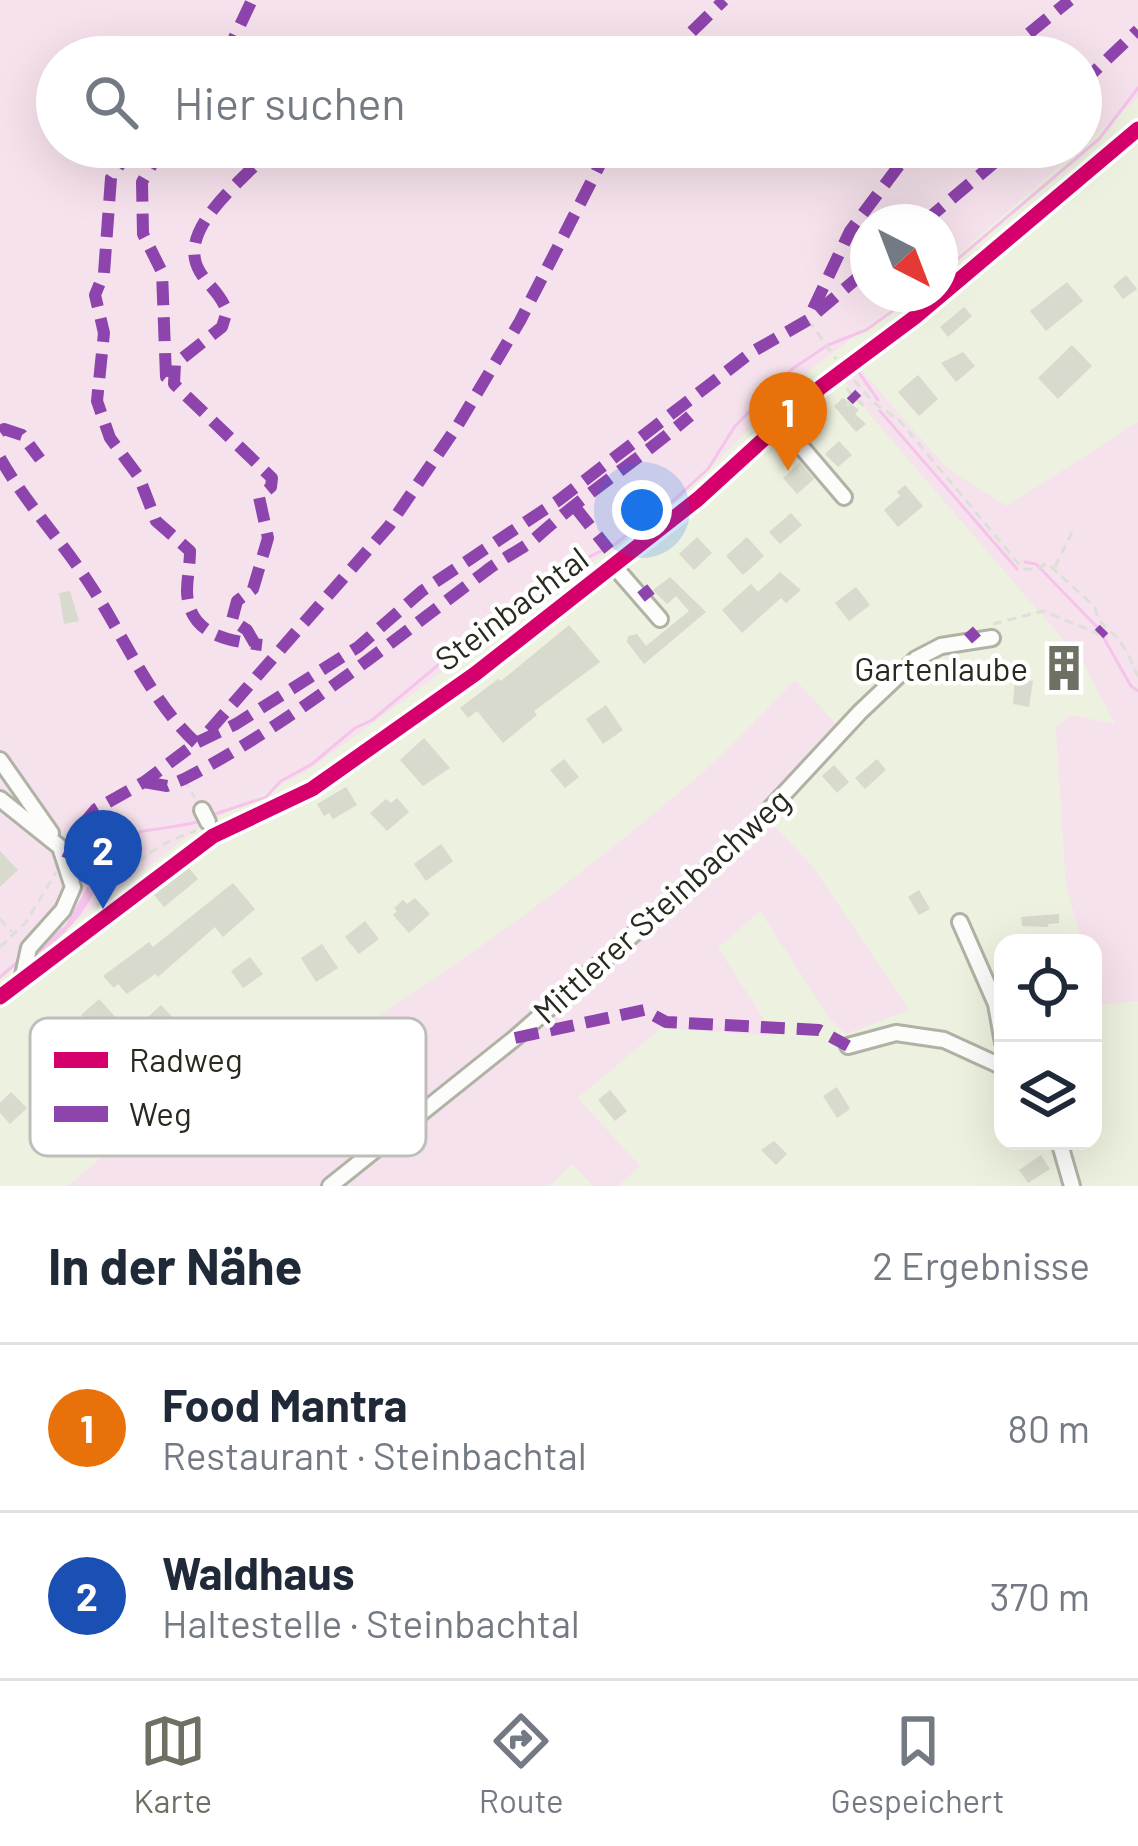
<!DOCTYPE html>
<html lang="de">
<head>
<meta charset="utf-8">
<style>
	:root { --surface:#fff; --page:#f6f6f7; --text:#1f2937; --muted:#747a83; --line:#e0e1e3; --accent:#6d7062 }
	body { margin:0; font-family:Barlow,sans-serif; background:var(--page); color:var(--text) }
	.controls { position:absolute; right:36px; bottom:36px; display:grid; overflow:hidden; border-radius:24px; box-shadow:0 12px 48px #0002 }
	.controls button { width:108px; height:108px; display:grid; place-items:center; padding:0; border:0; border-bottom:3px solid var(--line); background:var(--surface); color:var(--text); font:60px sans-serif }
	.compass { position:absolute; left:850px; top:204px; width:108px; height:108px; border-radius:50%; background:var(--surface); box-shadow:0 12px 48px #0002; rotate:138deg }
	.you { position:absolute; left:642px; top:510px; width:42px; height:42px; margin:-30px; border:9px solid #fff; border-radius:50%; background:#1a73e8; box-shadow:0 0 0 18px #1a73e833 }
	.badge { display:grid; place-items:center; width:78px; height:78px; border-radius:50%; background:var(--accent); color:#fff; font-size:39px; font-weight:700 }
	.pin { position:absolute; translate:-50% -99px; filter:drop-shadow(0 3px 6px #0008) }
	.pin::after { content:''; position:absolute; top:63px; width:42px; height:36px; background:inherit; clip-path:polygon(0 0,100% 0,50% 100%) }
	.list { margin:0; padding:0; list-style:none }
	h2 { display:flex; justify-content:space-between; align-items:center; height:156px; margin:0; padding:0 48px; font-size:51px }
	h2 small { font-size:39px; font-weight:400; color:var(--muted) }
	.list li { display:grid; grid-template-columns:78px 1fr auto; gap:36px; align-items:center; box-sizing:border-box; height:168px; padding:0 48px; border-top:3px solid var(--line) }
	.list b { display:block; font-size:45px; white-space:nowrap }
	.list p { margin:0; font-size:39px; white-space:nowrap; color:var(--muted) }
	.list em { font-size:39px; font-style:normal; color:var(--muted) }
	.icon { flex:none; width:66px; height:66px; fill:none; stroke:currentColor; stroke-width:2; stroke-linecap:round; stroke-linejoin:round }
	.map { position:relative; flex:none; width:1138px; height:1186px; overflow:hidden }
	.search { position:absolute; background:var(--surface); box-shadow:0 12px 48px #0002; left:36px; right:36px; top:36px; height:132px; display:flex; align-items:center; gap:30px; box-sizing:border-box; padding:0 42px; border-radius:66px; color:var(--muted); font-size:45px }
	.sheet { height:492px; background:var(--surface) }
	nav { display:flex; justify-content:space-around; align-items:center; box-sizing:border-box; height:168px; border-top:3px solid var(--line); background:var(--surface); font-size:33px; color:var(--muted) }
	nav a { display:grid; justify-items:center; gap:6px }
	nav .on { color:var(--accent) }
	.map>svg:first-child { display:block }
	.green { fill:#f6e2ec; fill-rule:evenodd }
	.water { fill:#f6c4ea }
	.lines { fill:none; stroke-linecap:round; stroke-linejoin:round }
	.stream { stroke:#f6c4ea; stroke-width:3 }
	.building { fill:#d7dacc }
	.minor-casing { stroke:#afb2a4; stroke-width:20 }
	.path { stroke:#dedfd9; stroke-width:3; stroke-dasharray:9 6; stroke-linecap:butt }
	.minor { stroke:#fcfdfa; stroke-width:14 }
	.quiet { stroke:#8e44ad; stroke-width:12; stroke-dasharray:24 12; stroke-linecap:butt }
	.cycleway-casing { stroke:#fff; stroke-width:22 }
	.cycleway { stroke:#d6006c; stroke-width:15 }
	.labels { text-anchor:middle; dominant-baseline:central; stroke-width:9; stroke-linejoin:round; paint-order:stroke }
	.street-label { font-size:33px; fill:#282a1e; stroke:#fff }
	.poi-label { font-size:33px; fill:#282a1e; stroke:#fff; text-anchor:end }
	.key { fill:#fff; stroke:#bebfbc; stroke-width:3 }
	.key-label { font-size:33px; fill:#282a1e }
</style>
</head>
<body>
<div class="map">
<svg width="1138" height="1186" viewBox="0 0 1138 1186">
	<rect width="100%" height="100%" fill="#edf1df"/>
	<g class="green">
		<path d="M0,0H1138V98L940,270V222H868V294H909L808,372L678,499L307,771L203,825L0,979ZM57,57H1081V147H57Z"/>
		<polygon points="859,368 948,469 1007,506 1138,422 1138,1001 1098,1005 1093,985 1093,943 1082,943 1066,885 1056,727 1071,715 1115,724 1085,665 881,428 844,380"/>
		<path d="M795,680L841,729L767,818L813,867L909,1010L846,1034L830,1019L760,911L718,948L775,1036L661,1028L578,1098L640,1166L618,1186H593L572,1164L549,1186H68L132,1131L238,1063L264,1088C420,993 574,886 711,765C741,738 767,708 795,680Z"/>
	</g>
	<path class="water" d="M91,881L99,882C84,916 64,935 36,958L34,949L65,926Z"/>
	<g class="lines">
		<g class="stream">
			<polyline points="940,274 1099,139 1138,88"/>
			<polyline points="855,367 878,400"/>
			<polyline points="880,411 1017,569"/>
			<polyline points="1025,562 1036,564 1098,628 1131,686 1138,691"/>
			<polyline points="209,816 266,797 281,781 312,764 355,728 372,720 455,651 518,608 565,569 617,543 639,524 663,510 708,469 735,426 792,369 828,345 866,330 916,294"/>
			<path d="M95,882C123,817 140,837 201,821"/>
			<polyline points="0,977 20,960"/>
		</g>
	</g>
	<g class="building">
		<polygon points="1126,275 1137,289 1123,299 1113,286"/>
		<polygon points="1067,282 1083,301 1046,331 1030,311"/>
		<polygon points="964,307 972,316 948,337 940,327"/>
		<polygon points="1072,345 1092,366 1058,399 1038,378"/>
		<polygon points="963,352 975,366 956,382 941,363"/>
		<polygon points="918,375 938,399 919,416 898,392"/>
		<polygon points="843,398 859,410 855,414 866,424 856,432 834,406"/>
		<polygon points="839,441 852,455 838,467 825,454"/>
		<polygon points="800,462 814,479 797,494 783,478"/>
		<polygon points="905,485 923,506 898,527 884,510 900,496 897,492"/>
		<polygon points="791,513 802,525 780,544 769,532"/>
		<polygon points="697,537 712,553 694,570 679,554"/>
		<polygon points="747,537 764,556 743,575 726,556"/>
		<polygon points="780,572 801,590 786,603 781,598 742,633 722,610 751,584 758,592"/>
		<polygon points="670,577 706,612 644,664 627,642 628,636 637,634 646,646 689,611 676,596 667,604 653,590"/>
		<polygon points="856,587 870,605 849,621 835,603"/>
		<polygon points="70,591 79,621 64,624 59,593"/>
		<polygon points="569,625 600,662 534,711 537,715 503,743 477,711 468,718 460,708 498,679 501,681"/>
		<polygon points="1015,678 1033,681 1029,707 1013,704"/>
		<polygon points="606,705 623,730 603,744 586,719"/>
		<polygon points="424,738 450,768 423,786 400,760"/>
		<polygon points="564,759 579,777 565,788 550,770"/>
		<polygon points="877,759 886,770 865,789 855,778"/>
		<polygon points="834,765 849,782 837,793 822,776"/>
		<polygon points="346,787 357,805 333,819 329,813 324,816 317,804"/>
		<polygon points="397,798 409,812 387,831 370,813 386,799 391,803"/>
		<polygon points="441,844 453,861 426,881 414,864"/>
		<polygon points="0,851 18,870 0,887"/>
		<polygon points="189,868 198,879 164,907 154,895"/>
		<polygon points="233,883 255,909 223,937 215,927 158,977 155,974 127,994 118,984 114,988 103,976 149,942 153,947"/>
		<polygon points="919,890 930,909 919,915 908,897"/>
		<polygon points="415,898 430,914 409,933 393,915 397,911 394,908 403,900 407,904"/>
		<polygon points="1059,914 1059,923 1048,924 1048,927 1022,926 1021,917"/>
		<polygon points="365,921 379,939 359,954 345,937"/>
		<polygon points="322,944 338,968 316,982 301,958"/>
		<polygon points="250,957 263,974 243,988 231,971"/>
		<polygon points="99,999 131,1034 113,1051 81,1015"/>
		<polygon points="161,1005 176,1021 166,1030 162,1025 157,1030 146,1019"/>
		<polygon points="837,1087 850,1109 837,1118 823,1096"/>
		<polygon points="610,1090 627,1111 615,1121 598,1100"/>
		<polygon points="11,1092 27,1108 10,1124 0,1113 0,1103"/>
		<polygon points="774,1141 787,1154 776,1165 761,1150"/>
		<polygon points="1041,1155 1050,1169 1028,1183 1019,1170"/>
	</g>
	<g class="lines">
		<defs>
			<g id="minor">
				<polyline points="781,423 844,497"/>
				<polyline points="614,566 660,619"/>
				<polyline points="0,760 51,833"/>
				<polyline points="0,799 60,847 73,887 63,910 29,948 22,980"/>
				<polyline points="202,810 208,822"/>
				<polyline points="960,922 996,1004 1003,1043"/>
				<polyline points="0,997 213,836 312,789 475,674 698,499 821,387 915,317 1138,129"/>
				<polyline points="848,1046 896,1033 944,1040 1003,1067"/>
				<polyline points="1059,1141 1072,1186"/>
				<polyline points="330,1186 515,1038 743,838 860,712 916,659 941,646 992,638"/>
			</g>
		</defs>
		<use href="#minor" class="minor-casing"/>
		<g class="path">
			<polyline points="808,320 836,359"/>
			<path d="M854,380L873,402L899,420L1023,569H1037L1047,563L1095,607C1098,625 1108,627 1118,639C1127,650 1132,664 1138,676"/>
			<polyline points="847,388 851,394"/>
			<polyline points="857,400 863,405 871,403"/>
			<polyline points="850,406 847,404 854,397"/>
			<polyline points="1055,567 1072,532"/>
			<polyline points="993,624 1043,611 1099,634"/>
			<polyline points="184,779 195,798"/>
			<polyline points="80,869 119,890"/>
			<path d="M97,906C129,870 147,846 196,831"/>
			<polyline points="0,919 12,932"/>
			<polyline points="0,947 26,922 56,872"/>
		</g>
		<use href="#minor" class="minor"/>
		<g class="quiet">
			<polyline points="1001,56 1070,0"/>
			<polyline points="225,57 252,0"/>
			<polyline points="666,57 724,0"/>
			<polyline points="1081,84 1138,30"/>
			<path d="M131,147L111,178L104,273L95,295L104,333L97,401L110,438L139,477L156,521L190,551C190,565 187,579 187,592C189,635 228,641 262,645"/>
			<polyline points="162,147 142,182 143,234 162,272 166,377 171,381"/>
			<polyline points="924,222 1013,147"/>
			<polyline points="813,309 850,231 913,147"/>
			<polyline points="851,394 857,400"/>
			<polyline points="0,432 4,429 22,435 40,459"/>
			<path d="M0,458C25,502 59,538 87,580C124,635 148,698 196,743"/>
			<polyline points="575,507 609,550"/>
			<polyline points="641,597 651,589"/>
			<polyline points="1099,634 1104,629"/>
			<polyline points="968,639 977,631"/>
			<path d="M255,644L247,630L232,620L237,601L253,589L268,538L259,497L271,487L272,478L174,384L175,364L222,327L227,311C218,290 210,288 200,272C173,228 249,177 272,147"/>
			<polyline points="209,731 389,526 458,425 520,321 609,147"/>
			<path d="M144,782L167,786L184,779C294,722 388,644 486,571C502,558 524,549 539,535C586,493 641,458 690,416"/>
			<polyline points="67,859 85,822 96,809 144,782 196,743 236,724 358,647 422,591 559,500 752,352 808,320 868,269"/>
			<polyline points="515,1038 644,1010 666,1022 819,1030 848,1046"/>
		</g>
		<defs>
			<polyline id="cycleway" points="0,997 213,836 312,789 475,674 698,499 821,387 915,317 1138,129"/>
		</defs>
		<use href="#cycleway" class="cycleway-casing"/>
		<use href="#cycleway" class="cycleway"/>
	</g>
	<defs>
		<symbol id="building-bare" viewBox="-9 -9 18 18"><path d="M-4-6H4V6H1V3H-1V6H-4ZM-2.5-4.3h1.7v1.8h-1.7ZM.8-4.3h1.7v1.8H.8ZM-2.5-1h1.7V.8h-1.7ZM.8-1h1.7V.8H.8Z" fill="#6d7062" stroke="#fff" stroke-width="2.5" paint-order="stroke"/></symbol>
	</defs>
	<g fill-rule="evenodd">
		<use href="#building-bare" x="1031" y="635" width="66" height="66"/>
	</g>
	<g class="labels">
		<g class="street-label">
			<text transform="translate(511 608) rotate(-37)">Steinbachtal</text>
			<text transform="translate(661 905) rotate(-42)">Mittlerer Steinbachweg</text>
		</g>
		<g class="poi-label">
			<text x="1028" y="668">Gartenlaube</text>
		</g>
	</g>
	<rect x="30" y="1018" width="396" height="138" rx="18" class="key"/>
	<rect x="54" y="1052" width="54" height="16" fill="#d6006c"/>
	<rect x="54" y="1106" width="54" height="16" fill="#8e44ad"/>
	<g class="key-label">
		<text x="129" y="1072">Radweg</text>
		<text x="129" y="1126">Weg</text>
	</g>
</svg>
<div class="controls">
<button><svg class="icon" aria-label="locate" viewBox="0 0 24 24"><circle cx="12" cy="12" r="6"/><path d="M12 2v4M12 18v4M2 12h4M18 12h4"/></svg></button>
<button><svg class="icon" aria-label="layers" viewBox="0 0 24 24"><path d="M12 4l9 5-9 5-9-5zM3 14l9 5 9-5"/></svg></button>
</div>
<svg class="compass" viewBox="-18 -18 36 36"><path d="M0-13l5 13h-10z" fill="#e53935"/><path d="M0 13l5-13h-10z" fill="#747a83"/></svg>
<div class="you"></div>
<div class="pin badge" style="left:788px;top:471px;background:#e8710a">1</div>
<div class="pin badge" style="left:103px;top:909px;background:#1a4fb4">2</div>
<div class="search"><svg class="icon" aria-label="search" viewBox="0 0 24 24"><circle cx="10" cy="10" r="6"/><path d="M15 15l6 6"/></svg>Hier suchen</div>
</div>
<section class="sheet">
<h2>In der Nähe<small>2 Ergebnisse</small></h2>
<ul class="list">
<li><span class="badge" style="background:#e8710a">1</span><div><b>Food Mantra</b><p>Restaurant · Steinbachtal</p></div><em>80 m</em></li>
<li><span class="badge" style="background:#1a4fb4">2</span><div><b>Waldhaus</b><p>Haltestelle · Steinbachtal</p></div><em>370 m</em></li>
</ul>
</section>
<nav>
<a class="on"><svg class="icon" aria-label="map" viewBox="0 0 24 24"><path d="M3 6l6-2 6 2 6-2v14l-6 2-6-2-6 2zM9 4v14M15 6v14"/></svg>Karte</a>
<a><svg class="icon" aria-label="directions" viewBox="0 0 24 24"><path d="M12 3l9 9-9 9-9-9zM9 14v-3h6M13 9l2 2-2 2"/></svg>Route</a>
<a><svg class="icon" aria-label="saved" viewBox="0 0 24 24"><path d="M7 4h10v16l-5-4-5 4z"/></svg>Gespeichert</a>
</nav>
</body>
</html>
